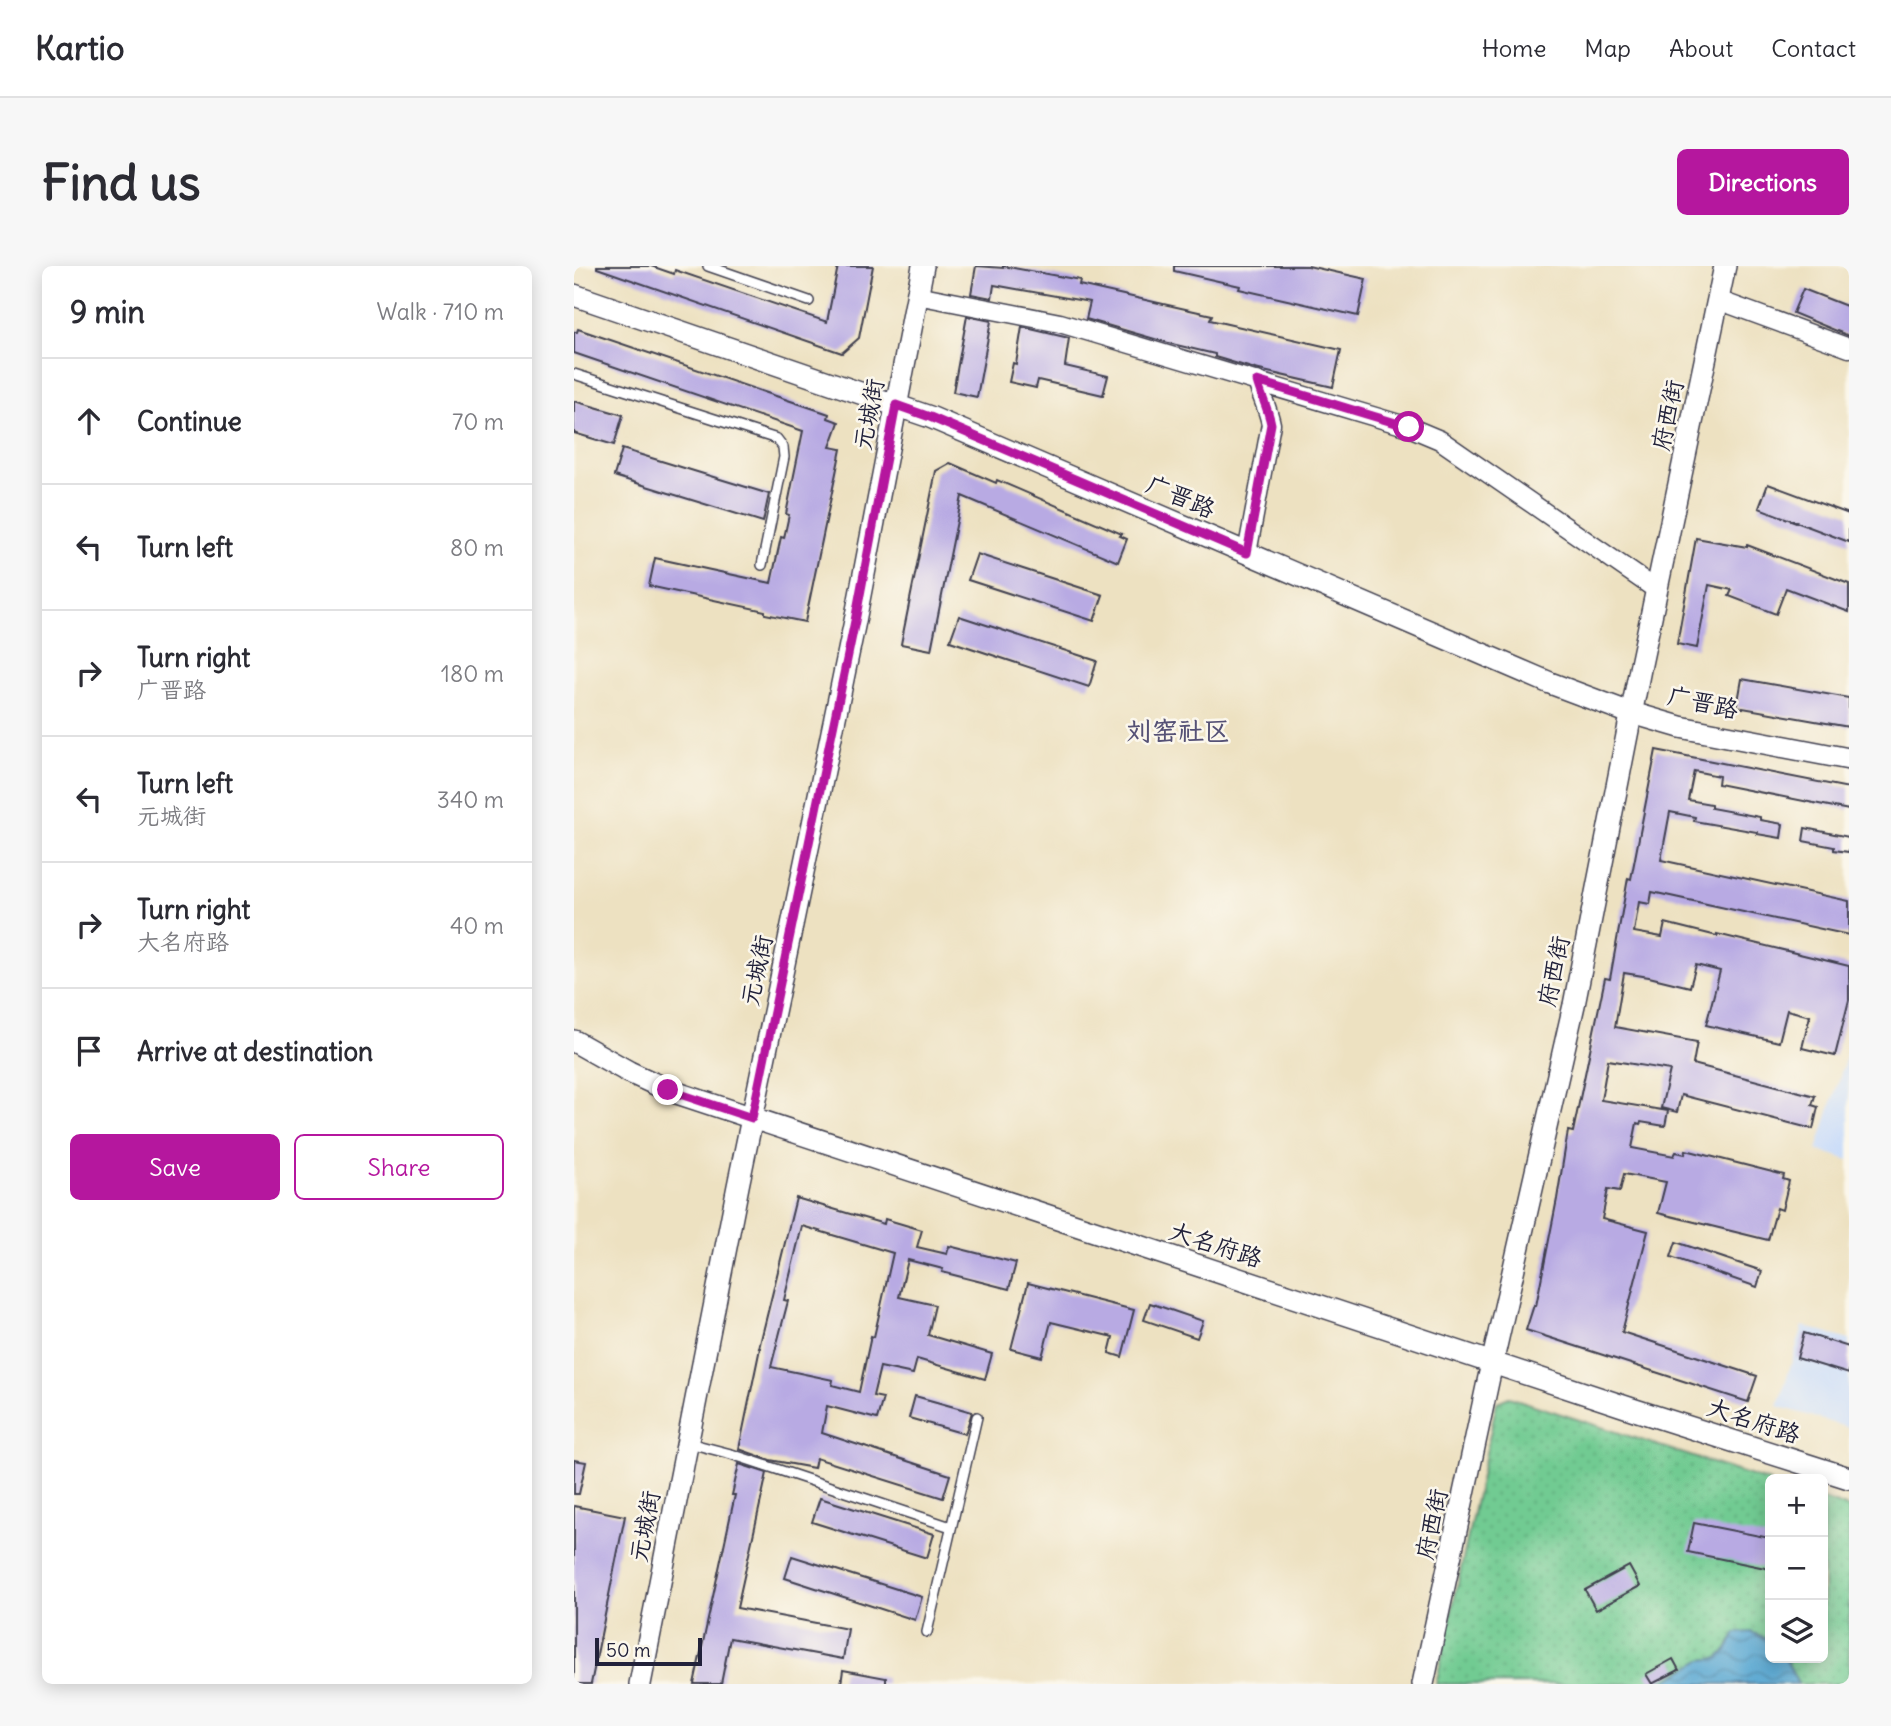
<!DOCTYPE html>
<html lang="en">
<head>
<meta charset="utf-8">
<style>
	:root { --surface:#fff; --page:#f7f7f7; --text:#2b2b33; --muted:#7c7c81; --line:#e1e1e2; --accent:#b5179e }
	body { margin:0; font-family:Delius,"LXGW WenKai TC",sans-serif; background:var(--page); color:var(--text) }
	.controls { position:absolute; right:21px; bottom:21px; display:grid; overflow:hidden; border-radius:10px; box-shadow:0 4px 18px #0003 }
	.controls button { width:63px; height:63px; display:grid; place-items:center; padding:0; border:0; border-bottom:2px solid var(--line); background:var(--surface); color:var(--text); font:35px sans-serif }
	.scale { position:absolute; left:21px; bottom:18px; width:107px; box-sizing:border-box; padding-left:7px; border:4px solid #22223b; border-top:0; font-size:19px; line-height:24px; white-space:nowrap; color:#22223b; -webkit-text-stroke:5px #fbf7ec; paint-order:stroke }
	.stop { position:absolute; width:21px; height:21px; margin:-16px; border:5px solid #b5179e; border-radius:50%; background:#fff }
	.stop.end { background:#b5179e; border-color:#fff; box-shadow:0 2px 7px #0008 }
	.list { margin:0; padding:0; list-style:none }
	h2 { display:flex; justify-content:space-between; align-items:center; height:91px; margin:0; padding:0 28px; font-size:30px }
	h2 small { font-size:23px; font-weight:400; color:var(--muted) }
	.list li { display:grid; grid-template-columns:46px 1fr auto; gap:21px; align-items:center; box-sizing:border-box; height:126px; padding:0 28px; border-top:2px solid var(--line) }
	.list b { display:block; font-size:26px; white-space:nowrap }
	.list p { margin:0; font-size:23px; white-space:nowrap; color:var(--muted) }
	.list em { font-size:23px; font-style:normal; color:var(--muted) }
	.actions { display:flex; gap:14px; padding:21px 28px }
	.actions a { flex:1; padding:16px 0; border:2px solid var(--accent); border-radius:10px; text-align:center; font-size:24px; color:var(--accent) }
	.actions .main { background:var(--accent); color:#fff }
	.icon { flex:none; width:38px; height:38px; fill:none; stroke:currentColor; stroke-width:2; stroke-linecap:round; stroke-linejoin:round }
	.map { position:relative; flex:none; width:1275px; height:1418px; overflow:hidden; border-radius:10px }
	header { display:flex; align-items:center; gap:42px; box-sizing:border-box; height:98px; padding:0 35px; background:var(--surface); border-bottom:2px solid var(--line) }
	header strong { font-size:33px }
	nav { display:flex; gap:38px; margin-inline-start:auto; font-size:24px }
	.intro { display:flex; align-items:center; justify-content:space-between; box-sizing:border-box; height:168px; padding:0 42px }
	h1 { margin:0; font-size:49px }
	.button { padding:18px 32px; border-radius:10px; background:var(--accent); color:#fff; font-size:24px; font-weight:700 }
	main { display:flex; gap:42px; padding:0 42px }
	aside { flex:1; background:var(--surface); border-radius:10px; box-shadow:0 4px 18px #0003 }
	.map>svg:first-child { display:block }
	.built { fill:#c9dcf9 }
	.green { fill:url(#green-dots); stroke:#4a7666; stroke-width:2 }
	.water { fill:url(#water-waves); stroke:#3e6486; stroke-width:2 }
	.building { fill:#b8aae3; fill-rule:evenodd }
	.lines { fill:none; stroke-linecap:round; stroke-linejoin:round }
	.service-casing { stroke:#403f4f; stroke-width:12 }
	.minor-casing { stroke:#403f4f; stroke-width:21 }
	.tertiary-casing { stroke:#403f4f; stroke-width:24 }
	.service { stroke:#fff; stroke-width:9 }
	.minor { stroke:#fff; stroke-width:18 }
	.tertiary { stroke:#fff; stroke-width:21 }
	.route { stroke:#b5179e; stroke-width:9 }
	.labels { text-anchor:middle; dominant-baseline:central; stroke-width:5; stroke-linejoin:round; paint-order:stroke }
	.street-label { font-size:24px; fill:#22223b; stroke:#fbf7ec }
	.neighbourhood-label { font-size:26px; font-weight:bold; fill:#565276; stroke:#fbf7ec }
</style>
</head>
<body>
<header>
<strong>Kartio</strong>
<nav><a>Home</a><a>Map</a><a>About</a><a>Contact</a></nav>
</header>
<div class="intro"><h1>Find us</h1><a class="button">Directions</a></div>
<main>
<aside>
<h2>9 min<small>Walk · 710 m</small></h2>
<ul class="list">
<li><svg class="icon" aria-label="ahead" viewBox="0 0 24 24"><path d="M12 20V5M6 11l6-6 6 6"/></svg><div><b>Continue</b></div><em>70 m</em></li>
<li><svg class="icon" aria-label="left" viewBox="0 0 24 24"><path d="M17 20v-9H6M10 6l-5 5 5 5"/></svg><div><b>Turn left</b></div><em>80 m</em></li>
<li><svg class="icon" aria-label="right" viewBox="0 0 24 24"><path d="M7 20v-9h11M14 6l5 5-5 5"/></svg><div><b>Turn right</b><p>广晋路</p></div><em>180 m</em></li>
<li><svg class="icon" aria-label="left" viewBox="0 0 24 24"><path d="M17 20v-9H6M10 6l-5 5 5 5"/></svg><div><b>Turn left</b><p>元城街</p></div><em>340 m</em></li>
<li><svg class="icon" aria-label="right" viewBox="0 0 24 24"><path d="M7 20v-9h11M14 6l5 5-5 5"/></svg><div><b>Turn right</b><p>大名府路</p></div><em>40 m</em></li>
<li><svg class="icon" aria-label="arrive" viewBox="0 0 24 24"><path d="M6 21V4h12l-3 4 3 4H6"/></svg><div><b>Arrive at destination</b></div></li>
</ul>
<div class="actions"><a class="main">Save</a><a>Share</a></div>
</aside>
<div class="map">
<svg width="1275" height="1418" viewBox="0 0 1275 1418">
	<defs>
		<pattern id="green-dots" width="8" height="8" patternUnits="userSpaceOnUse" patternTransform="scale(1.75)"><rect width="8" height="8" fill="#71cb92"/><path d="M2 2h.1M6 6h.1" fill="none" stroke="#62ae7f" stroke-width="1.8" stroke-linecap="round"/></pattern>
		<pattern id="water-waves" width="16" height="10" patternUnits="userSpaceOnUse" patternTransform="scale(1.75)"><rect width="16" height="10" fill="#59a7d2"/><path d="M0 5q4-4 8 0t8 0" fill="none" stroke="#4988ac"/></pattern>
	</defs>
	<rect width="100%" height="100%" fill="#fbf7ec"/>
	<filter id="ink" filterUnits="userSpaceOnUse"><feTurbulence type="fractalNoise" baseFrequency=".0143" numOctaves="2"/><feDisplacementMap in="SourceGraphic" scale="14" xChannelSelector="R" yChannelSelector="G"/><feConvolveMatrix kernelMatrix="1 2 1 2 8 2 1 2 1" color-interpolation-filters="sRGB"/></filter>
	<filter id="wash" filterUnits="userSpaceOnUse"><feTurbulence type="fractalNoise" baseFrequency=".00686" numOctaves="4" result="noise"/><feDisplacementMap in="SourceGraphic" scale="28" xChannelSelector="R" yChannelSelector="G"/><feGaussianBlur stdDeviation="1.57" result="paint"/><feColorMatrix in="noise" values="0 0 0 0 0 0 0 0 0 0 0 0 0 0 0 0 0 1.4 0 .05"/><feComposite in="paint" operator="in"/></filter>
	<g filter="url(#wash)">
		<rect width="100%" height="100%" fill="#ede1c1"/>
		<g class="built">
			<polygon points="1275,781 1275,894 1243,884"/>
			<polygon points="1229,1060 1275,1074 1275,1162 1204,1140"/>
		</g>
		<g class="green">
			<polygon points="935,1131 1196,1216 1196,1374 1177,1366 1157,1375 1153,1384 1144,1392 1128,1394 1085,1418 862,1418 923,1136"/>
			<polygon points="1249,1233 1275,1242 1275,1418 1224,1418 1211,1392 1249,1392"/>
		</g>
		<polygon class="water" points="1177,1366 1196,1374 1196,1392 1211,1392 1224,1418 1085,1418 1128,1394 1144,1392 1153,1384 1162,1367"/>
		<g id="blocks">
			<g class="building">
				<polygon points="23,0 77,0 100,8 101,4 253,56 264,0 299,0 285,72 268,87 23,2"/>
				<polygon points="402,0 429,2 429,0 506,14 505,19 638,49 636,54 767,84 759,121 681,103 641,91 641,88 598,78 512,53 516,36 420,19 418,32 397,28"/>
				<polygon points="600,0 734,0 792,13 784,50 665,23 666,20 600,5"/>
				<polygon points="1229,23 1275,41 1275,70 1219,47"/>
				<polygon points="393,50 417,55 403,131 379,126"/>
				<polygon points="448,61 495,72 491,100 534,110 529,129 464,114 462,122 435,116 439,97 442,98"/>
				<polygon points="4,63 255,148 254,152 265,156 256,181 267,183 231,356 191,348 191,345 75,320 81,292 197,317 207,271 210,272 215,249 212,248 229,165 0,87 0,66 3,66"/>
				<polygon points="0,135 49,149 40,179 0,167"/>
				<polygon points="48,183 195,228 189,256 40,210"/>
				<polygon points="376,197 422,217 423,214 548,268 546,270 553,273 544,296 388,230 357,384 327,378 362,205"/>
				<polygon points="1194,218 1275,248 1275,276 1185,242"/>
				<polygon points="1122,272 1173,281 1173,279 1275,318 1275,346 1212,322 1202,348 1155,330 1158,324 1135,319 1123,382 1103,378"/>
				<polygon points="403,288 529,329 520,355 394,314"/>
				<polygon points="385,350 523,395 515,421 376,375"/>
				<polygon points="1168,413 1275,432 1275,461 1163,441"/>
				<polygon points="1082,484 1275,522 1275,544 1144,518 1145,510 1120,505 1114,534 1137,538 1137,542 1186,551 1186,554 1209,558 1207,572 1183,568 1183,566 1120,555 1121,551 1096,546 1087,594 1275,635 1275,669 1078,626 1076,638 1065,636 1060,666 1088,671 1091,657 1143,670 1143,668 1275,700 1275,734 1261,790 1228,782 1236,750 1213,744 1205,776 1132,759 1146,705 1122,699 1116,721 1075,711 1050,707 1041,761 1123,776 1119,798 1241,830 1238,839 1244,841 1239,863 1107,829 1103,846 1087,842 1096,804 1034,794 1027,834 1094,845 1091,860 1067,856 1066,858 1063,857 1058,882 1100,890 1102,886 1111,888 1112,884 1210,909 1209,913 1215,915 1208,944 1203,942 1194,974 1084,947 1092,916 1050,908 1046,925 1034,923 1028,953 1074,965 1048,1066 1183,1110 1174,1136 952,1064 960,1039 962,1040 983,933 994,865 999,866 1031,712 1036,713 1054,612 1057,613"/>
				<polygon points="1231,562 1275,571 1275,586 1260,584 1260,581 1229,575"/>
				<path d="M222,932L310,958L311,953L348,964L343,981L373,988L375,980L442,997L435,1023L368,1006L369,1003L334,994L325,1031L361,1039L354,1069L418,1088L411,1113L343,1093L339,1108L306,1101L299,1130L309,1132L303,1153L253,1140L248,1167L376,1209L369,1232L242,1192L240,1202L196,1194L165,1183L186,1082H185ZM228,960L319,987L300,1071L297,1070L285,1126L258,1119L259,1114L197,1101L214,1035L210,1034Z"/>
				<polygon points="1102,976 1188,1005 1183,1021 1097,991"/>
				<polygon points="454,1017 560,1044 548,1091 535,1087 539,1071 477,1056 468,1091 437,1083"/>
				<polygon points="576,1037 629,1055 623,1072 570,1054"/>
				<polygon points="1230,1067 1275,1081 1275,1108 1223,1092"/>
				<polygon points="341,1130 398,1146 391,1168 335,1152"/>
				<polygon points="0,1194 12,1196 5,1228 0,1228"/>
				<polygon points="165,1198 193,1207 163,1342 274,1363 269,1393 156,1372 147,1418 120,1418 161,1229 158,1229"/>
				<polygon points="246,1232 360,1268 353,1292 238,1256"/>
				<polygon points="0,1240 51,1250 17,1418 0,1418"/>
				<polygon points="1120,1257 1196,1272 1196,1303 1114,1286"/>
				<polygon points="218,1290 348,1331 341,1354 211,1312"/>
				<polygon points="1055,1300 1066,1320 1022,1344 1011,1324"/>
				<polygon points="1099,1393 1105,1404 1078,1418 1072,1408"/>
				<polygon points="269,1404 312,1412 312,1418 267,1418"/>
			</g>
		</g>
	</g>
	<g filter="url(#ink)">
		<use href="#blocks" fill-opacity="0" stroke="#403f4f" stroke-width="2"/>
		<g class="lines">
			<defs>
				<g id="service">
					<polyline points="134,0 235,35"/>
					<polyline points="0,108 203,173 209,181 210,191 188,299"/>
					<polyline points="115,1177 157,1188 377,1261"/>
					<polyline points="353,1366 403,1151"/>
				</g>
				<g id="minor">
					<polyline points="343,29 486,57 835,161 866,174 1083,324"/>
					<polyline points="1144,34 1275,82"/>
					<path d="M673,287L697,158C694,142 687,130 683,115"/>
				</g>
				<g id="tertiary">
					<polyline points="0,29 356,151 976,417 1048,444 1106,461 1275,493"/>
					<polyline points="0,775 55,806 94,824 1061,1144 1275,1212"/>
					<polyline points="66,1418 164,920 281,355 349,0"/>
					<polyline points="849,1418 915,1111 1000,739 1066,403 1151,0"/>
				</g>
			</defs>
			<use href="#service" class="service-casing"/>
			<use href="#minor" class="minor-casing"/>
			<use href="#tertiary" class="tertiary-casing"/>
			<use href="#service" class="service"/>
			<use href="#minor" class="minor"/>
			<use href="#tertiary" class="tertiary"/>
		</g>
	</g>
	<g class="lines" filter="url(#ink)">
		<path class="route" d="M94,824L178,852L281,355L322,139L356,151L673,287L697,158C694,142 687,130 683,115L835,161"/>
	</g>
	<g class="labels">
		<g class="street-label">
			<text transform="translate(294 148) rotate(-79)">元城街</text>
			<text transform="translate(1093 149) rotate(-78)">府西街</text>
			<text transform="translate(607 230) rotate(23)">广晋路</text>
			<text transform="translate(1129 436) rotate(12)">广晋路</text>
			<text transform="translate(182 704) rotate(-78)">元城街</text>
			<text transform="translate(979 705) rotate(-78)">府西街</text>
			<text transform="translate(642 978) rotate(18)">大名府路</text>
			<text transform="translate(1180 1154) rotate(18)">大名府路</text>
			<text transform="translate(857 1258) rotate(-78)">府西街</text>
			<text transform="translate(70 1260) rotate(-79)">元城街</text>
		</g>
		<g class="neighbourhood-label">
			<text x="604" y="464">刘窑社区</text>
		</g>
	</g>
</svg>
<div class="controls">
<button>+</button>
<button>−</button>
<button><svg class="icon" aria-label="layers" viewBox="0 0 24 24"><path d="M12 4l9 5-9 5-9-5zM3 14l9 5 9-5"/></svg></button>
</div>
<div class="scale">50 m</div>
<div class="stop" style="left:835px;top:161px"></div>
<div class="stop end" style="left:94px;top:824px"></div>
</div>
</main>
</body>
</html>
